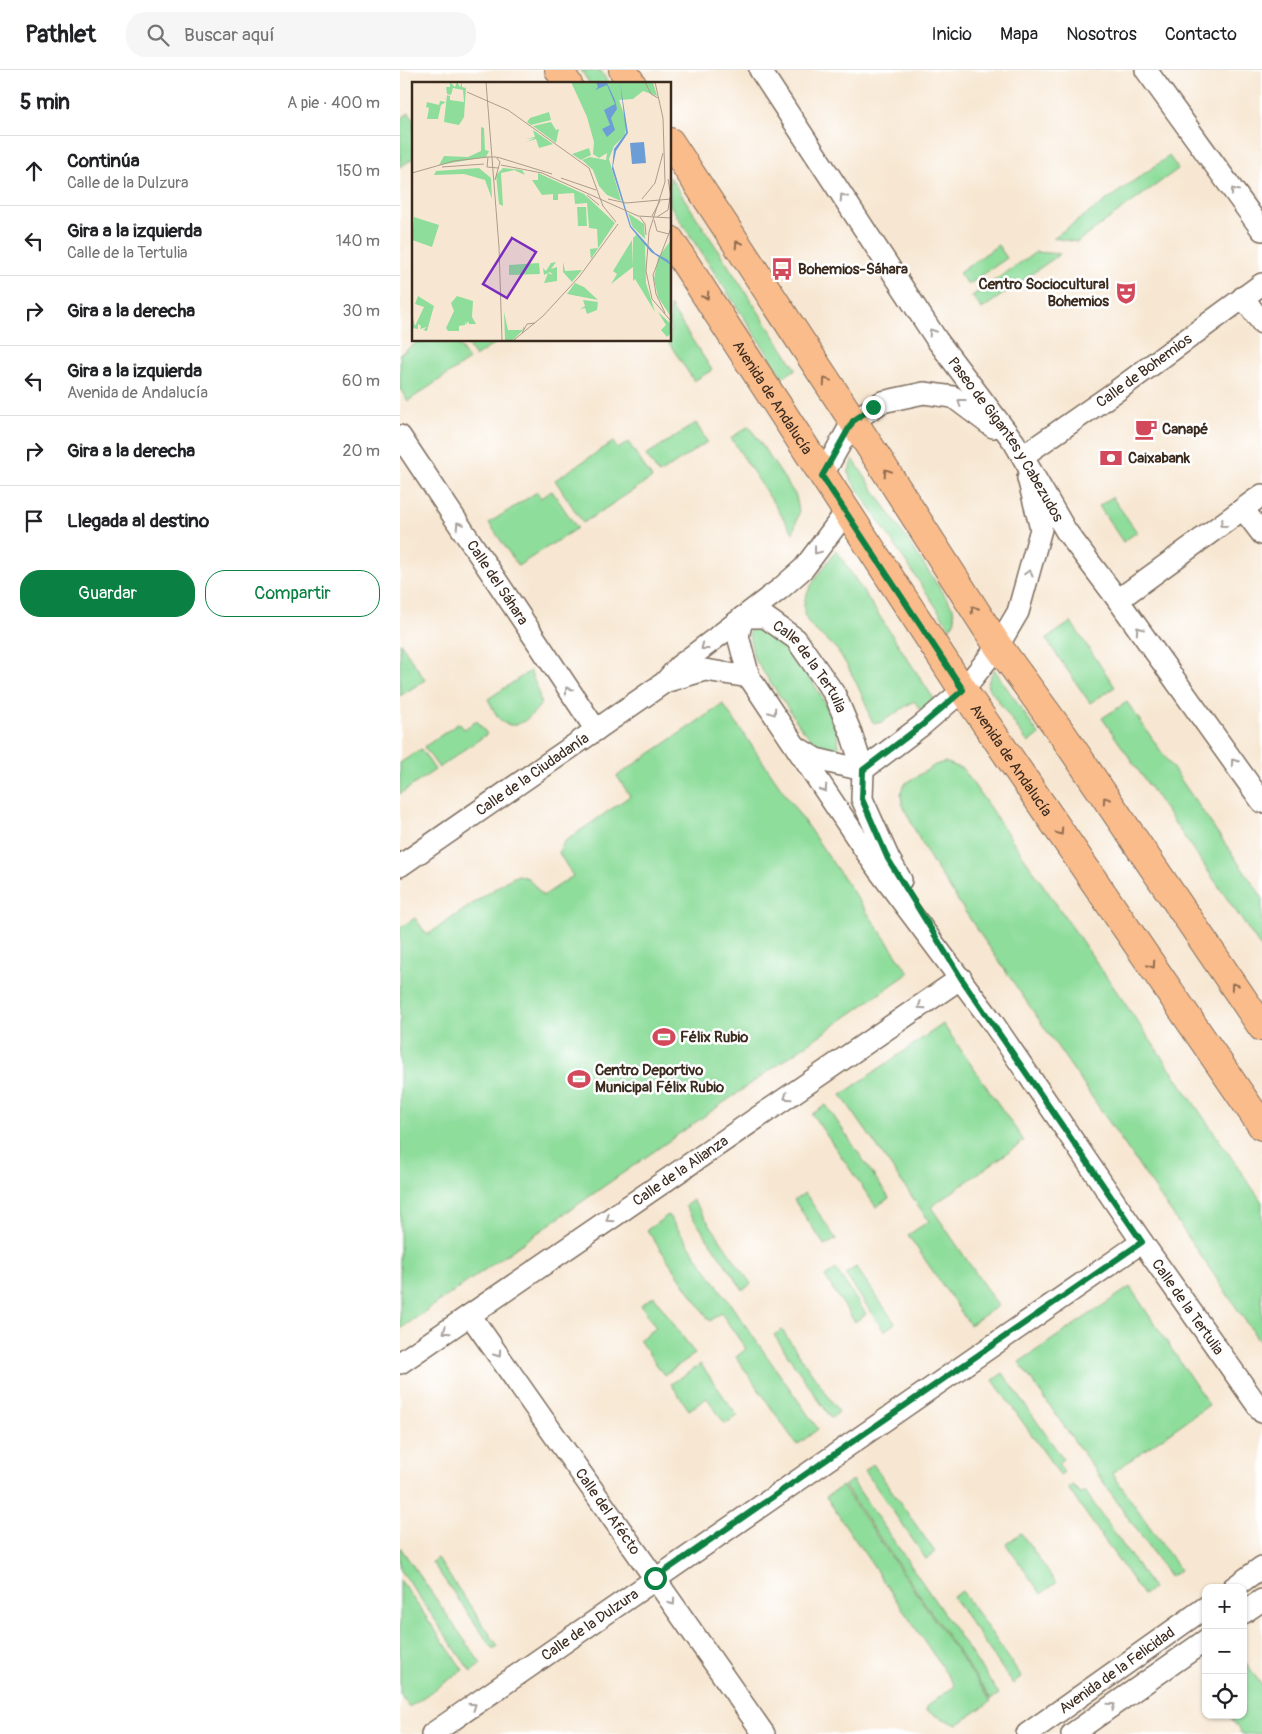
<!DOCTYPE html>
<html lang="es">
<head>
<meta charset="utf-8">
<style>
	:root { --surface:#fff; --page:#f6f6f6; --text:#202124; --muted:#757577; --line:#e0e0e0; --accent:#0b8043 }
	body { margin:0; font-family:Pangolin,sans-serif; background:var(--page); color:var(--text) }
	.controls { position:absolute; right:15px; bottom:15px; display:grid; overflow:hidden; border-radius:10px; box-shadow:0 1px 4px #0004 }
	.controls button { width:45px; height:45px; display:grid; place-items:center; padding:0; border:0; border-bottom:1px solid var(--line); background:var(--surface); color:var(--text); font:25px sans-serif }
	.stop { position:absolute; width:15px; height:15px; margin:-11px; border:4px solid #0b8043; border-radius:50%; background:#fff }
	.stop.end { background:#0b8043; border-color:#fff; box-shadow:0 1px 5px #0008 }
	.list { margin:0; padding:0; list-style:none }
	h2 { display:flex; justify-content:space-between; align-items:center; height:65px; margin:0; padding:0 20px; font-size:21px }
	h2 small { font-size:16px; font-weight:400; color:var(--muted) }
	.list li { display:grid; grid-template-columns:32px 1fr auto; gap:15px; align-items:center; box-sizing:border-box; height:70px; padding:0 20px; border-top:1px solid var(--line) }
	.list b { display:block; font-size:19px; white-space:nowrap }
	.list p { margin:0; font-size:16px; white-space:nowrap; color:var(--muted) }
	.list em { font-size:16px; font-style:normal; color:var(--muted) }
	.actions { display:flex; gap:10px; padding:15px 20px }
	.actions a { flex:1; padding:11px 0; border:1px solid var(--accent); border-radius:20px; text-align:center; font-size:18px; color:var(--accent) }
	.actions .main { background:var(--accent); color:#fff }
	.icon { flex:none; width:28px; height:28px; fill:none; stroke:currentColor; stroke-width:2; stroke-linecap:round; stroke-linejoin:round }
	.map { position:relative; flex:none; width:862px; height:1664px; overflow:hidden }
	header { display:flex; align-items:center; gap:30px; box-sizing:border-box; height:70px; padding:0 25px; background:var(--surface); border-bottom:1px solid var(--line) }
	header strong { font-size:24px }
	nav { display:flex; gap:28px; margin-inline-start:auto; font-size:18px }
	.search { width:350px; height:45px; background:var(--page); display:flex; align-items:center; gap:12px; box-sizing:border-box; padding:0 18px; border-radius:20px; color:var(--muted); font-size:19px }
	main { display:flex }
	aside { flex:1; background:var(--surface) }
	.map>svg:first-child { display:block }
	.green { fill:#8edd9b; stroke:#64845c }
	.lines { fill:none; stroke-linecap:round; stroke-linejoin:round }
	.street-casing { stroke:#7d6c5d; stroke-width:24 }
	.primary-casing { stroke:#7d6c5d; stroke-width:30 }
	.street { stroke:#fff; stroke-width:21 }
	.primary { stroke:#fabc8b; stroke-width:28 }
	.oneway { stroke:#a79f9a }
	.oneway2 { stroke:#916c4f }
	.route { stroke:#0b8043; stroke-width:6 }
	.labels { text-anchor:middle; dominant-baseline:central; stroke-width:5; stroke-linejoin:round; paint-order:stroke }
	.poi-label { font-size:15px; font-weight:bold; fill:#3b2a1e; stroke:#fff; text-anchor:start }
	.street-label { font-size:15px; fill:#3b2a1e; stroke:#fff }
	.inset-road { fill:none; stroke:#ac9b8a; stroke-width:1 }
	.view { fill:#7b2cbf; fill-opacity:0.15; stroke:#7b2cbf; stroke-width:2.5 }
	.inset-edge { fill:none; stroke:#3b2a1e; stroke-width:2.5 }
</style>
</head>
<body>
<header>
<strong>Pathlet</strong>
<div class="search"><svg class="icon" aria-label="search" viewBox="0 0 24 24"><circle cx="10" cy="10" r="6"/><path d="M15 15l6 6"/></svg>Buscar aquí</div>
<nav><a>Inicio</a><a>Mapa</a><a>Nosotros</a><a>Contacto</a></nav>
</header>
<main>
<aside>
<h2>5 min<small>A pie · 400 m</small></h2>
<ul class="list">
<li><svg class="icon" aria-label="ahead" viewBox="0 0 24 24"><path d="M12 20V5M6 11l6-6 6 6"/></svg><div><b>Continúa</b><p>Calle de la Dulzura</p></div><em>150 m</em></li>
<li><svg class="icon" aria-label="left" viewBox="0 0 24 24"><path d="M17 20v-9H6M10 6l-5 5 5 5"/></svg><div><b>Gira a la izquierda</b><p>Calle de la Tertulia</p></div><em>140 m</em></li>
<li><svg class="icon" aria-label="right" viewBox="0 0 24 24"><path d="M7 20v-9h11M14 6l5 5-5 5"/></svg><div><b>Gira a la derecha</b></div><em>30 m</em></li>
<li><svg class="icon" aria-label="left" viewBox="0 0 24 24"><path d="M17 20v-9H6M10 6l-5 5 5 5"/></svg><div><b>Gira a la izquierda</b><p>Avenida de Andalucía</p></div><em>60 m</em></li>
<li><svg class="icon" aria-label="right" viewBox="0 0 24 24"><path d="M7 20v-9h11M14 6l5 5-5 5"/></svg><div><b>Gira a la derecha</b></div><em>20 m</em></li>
<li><svg class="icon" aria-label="arrive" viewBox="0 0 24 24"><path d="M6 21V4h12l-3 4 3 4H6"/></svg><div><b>Llegada al destino</b></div></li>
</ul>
<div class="actions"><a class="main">Guardar</a><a>Compartir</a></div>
</aside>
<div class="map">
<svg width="862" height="1664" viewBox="0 0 862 1664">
	<rect width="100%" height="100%" fill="#fff"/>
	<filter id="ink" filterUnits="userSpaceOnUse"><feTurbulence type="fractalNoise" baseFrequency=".02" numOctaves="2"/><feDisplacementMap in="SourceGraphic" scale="10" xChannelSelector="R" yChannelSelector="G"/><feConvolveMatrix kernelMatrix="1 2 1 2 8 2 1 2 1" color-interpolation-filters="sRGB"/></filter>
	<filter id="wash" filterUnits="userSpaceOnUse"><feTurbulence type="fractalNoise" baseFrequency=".0096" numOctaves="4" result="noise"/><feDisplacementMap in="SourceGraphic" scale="20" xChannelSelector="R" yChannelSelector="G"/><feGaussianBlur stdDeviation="1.12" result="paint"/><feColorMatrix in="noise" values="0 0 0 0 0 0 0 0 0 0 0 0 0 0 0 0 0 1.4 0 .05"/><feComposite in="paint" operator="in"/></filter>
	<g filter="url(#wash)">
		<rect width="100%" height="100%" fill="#f7e7d2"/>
		<g class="green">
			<polygon points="181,0 200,0 209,14 190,14"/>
			<polygon points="9,43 14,51 14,88 0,97 0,49"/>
			<polygon points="769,86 778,99 677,172 653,168"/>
			<polygon points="270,107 396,299 383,307 270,135"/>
			<polygon points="598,175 607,188 568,215 559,203"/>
			<polygon points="636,182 660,184 582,239 572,226"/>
			<polygon points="270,236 312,300 294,311 267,270 270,270"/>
			<polygon points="21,270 56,270 69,290 8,331 0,319 0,284"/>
			<polygon points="64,270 100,270 75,287"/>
			<polygon points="296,353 307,372 259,404 246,385"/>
			<polygon points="349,356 396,426 399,442 393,463 331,368"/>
			<polygon points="213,372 218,379 228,372 252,408 183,453 155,410"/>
			<polygon points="453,389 553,538 555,550 550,558 452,411 448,403"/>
			<polygon points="152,421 177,458 118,496 89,453 137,422 141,428"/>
			<polygon points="712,427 737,462 723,472 699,436"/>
			<path d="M436,480L534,629L521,640L514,631L480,653H474C468,648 469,640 465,632C458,616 450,599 440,584C430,568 406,560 404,541C401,521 426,497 436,480Z"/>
			<polygon points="671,552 715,617 690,633 646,569"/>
			<path d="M351,557C362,558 374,562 382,571C401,589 445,657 438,682C422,680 413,671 402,659L354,588L349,565Z"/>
			<polygon points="0,572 25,610 0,626"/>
			<polygon points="594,599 639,665 628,673 587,615"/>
			<path d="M130,601L138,620L141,634C133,644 119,661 104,653C97,649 92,636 88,629Z"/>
			<polygon points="727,632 862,827 862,879 702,648"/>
			<polygon points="323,634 509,903 0,1259 0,858 15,848 27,865 106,811 118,805 128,808 143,826 173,806 159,783 164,772 230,726 217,706"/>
			<polygon points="77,651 87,664 39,698 24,677 59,653 64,659"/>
			<polygon points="21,679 35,700 0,724 0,693"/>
			<polygon points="545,692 563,699 862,1132 862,1275 574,855 533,793 516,763 502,733 501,724 503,715 535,695"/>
			<polygon points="543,954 624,1071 531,1137 598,1236 570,1255 508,1165 529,1151 441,1025"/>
			<polygon points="426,1035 489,1128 476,1137 412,1044"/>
			<polygon points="405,1123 436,1169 425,1176 394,1130"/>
			<polygon points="293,1130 351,1214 343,1220 285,1136"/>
			<polygon points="268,1145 418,1359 397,1375 336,1287 346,1279 321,1243 310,1251 247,1160"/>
			<polygon points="456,1197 495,1253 484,1261 445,1204"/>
			<polygon points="436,1199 466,1244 455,1252 425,1207"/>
			<polygon points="730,1217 809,1335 712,1403 780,1500 770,1507 619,1292"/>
			<polygon points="254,1226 295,1284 264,1305 239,1270 256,1258 241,1235"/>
			<polygon points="382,1260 439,1342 431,1348 374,1265"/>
			<polygon points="301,1294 337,1346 325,1354 307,1328 289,1340 271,1314"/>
			<polygon points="603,1303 663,1389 658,1393 664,1402 660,1405 593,1310"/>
			<polygon points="473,1394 535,1482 526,1489 465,1401"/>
			<polygon points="452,1410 599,1624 591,1629 444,1416"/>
			<polygon points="673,1415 680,1424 685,1421 753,1518 743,1525 668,1418"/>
			<polygon points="442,1416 591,1631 557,1655 526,1641 528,1635 555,1616 426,1427"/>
			<polygon points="621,1463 656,1513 641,1524 606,1474"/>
			<polygon points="0,1477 81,1594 71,1602 0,1499"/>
			<polygon points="37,1488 98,1576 93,1579 32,1492"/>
			<polygon points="0,1511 1,1511 63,1600 9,1637 0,1624"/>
			<polygon points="562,1521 622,1607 613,1614 553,1527"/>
			<polygon points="847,1594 862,1616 862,1664 842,1664 829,1645 843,1645 843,1596"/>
		</g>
	</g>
	<g filter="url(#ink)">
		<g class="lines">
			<defs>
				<g id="street">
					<path id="s1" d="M360,0L537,270L614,372L666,461L718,530L862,732"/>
					<polyline points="746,0 862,160"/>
					<polyline points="843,227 862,253"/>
					<path id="s2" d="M0,366L196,660"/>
					<path id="s3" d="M623,386L715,322L862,214"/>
					<polyline points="422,406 453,351 482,332 524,323 553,327 593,357"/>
					<polyline points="843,439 862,464"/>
					<polyline points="718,530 862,425"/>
					<path id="s4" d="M343,547L338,566L349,607L477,798L591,950L742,1172L862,1342"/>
					<path id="s5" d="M343,547H365L396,569L435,625L451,663L463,700L462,729L489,789L501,810"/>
					<polyline points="268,611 305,600 349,607"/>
					<polyline points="398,678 416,689 463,700"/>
					<polyline points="463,700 521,656 563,620 598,576 618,542 641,459 628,408"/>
					<path id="s6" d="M0,796L265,612L279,596L380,519L404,498L446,442"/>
					<path id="s7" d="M70,1245L364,1664"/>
					<path id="s8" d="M0,1293L561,908"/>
					<polyline points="833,1518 862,1497"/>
					<polyline points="843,1543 862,1530"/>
					<path id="s9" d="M32,1664L742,1172"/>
					<path id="s10" d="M627,1664L806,1537"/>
					<polyline points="672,1664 806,1570"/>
				</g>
				<g id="primary">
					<polyline points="159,0 168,14"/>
					<polyline points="223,0 232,14"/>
					<polyline points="270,72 480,392 598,576 663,665 862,957"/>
					<path id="s11" d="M270,170L563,620L862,1056"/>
				</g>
			</defs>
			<use href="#street" class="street-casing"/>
			<use href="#primary" class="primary-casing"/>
			<use href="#street" class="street"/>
			<use href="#primary" class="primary"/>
		</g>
		<defs><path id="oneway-chevron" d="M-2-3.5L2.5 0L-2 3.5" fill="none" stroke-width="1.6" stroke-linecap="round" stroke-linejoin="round" transform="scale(1.25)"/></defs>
		<g class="oneway">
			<use href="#oneway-chevron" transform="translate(834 121) rotate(-126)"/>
			<use href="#oneway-chevron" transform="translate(443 127) rotate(-123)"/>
			<use href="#oneway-chevron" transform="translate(532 262) rotate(-123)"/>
			<use href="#oneway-chevron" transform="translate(561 332) rotate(-143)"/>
			<use href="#oneway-chevron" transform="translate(823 454) rotate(144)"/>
			<use href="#oneway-chevron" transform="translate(59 455) rotate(-123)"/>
			<use href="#oneway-chevron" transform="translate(417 481) rotate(127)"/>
			<use href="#oneway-chevron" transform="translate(629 503) rotate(-75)"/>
			<use href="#oneway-chevron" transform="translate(739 560) rotate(-125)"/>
			<use href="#oneway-chevron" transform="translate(304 577) rotate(142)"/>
			<use href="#oneway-chevron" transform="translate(168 620) rotate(-125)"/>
			<use href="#oneway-chevron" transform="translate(373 642) rotate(56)"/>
			<use href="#oneway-chevron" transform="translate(834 692) rotate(-126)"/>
			<use href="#oneway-chevron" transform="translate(424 719) rotate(56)"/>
			<use href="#oneway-chevron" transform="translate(521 936) rotate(146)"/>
			<use href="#oneway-chevron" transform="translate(387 1027) rotate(145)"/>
			<use href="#oneway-chevron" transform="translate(209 1149) rotate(146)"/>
			<use href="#oneway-chevron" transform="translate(46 1261) rotate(145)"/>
			<use href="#oneway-chevron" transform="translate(98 1284) rotate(55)"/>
			<use href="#oneway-chevron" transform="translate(272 1532) rotate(55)"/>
			<use href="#oneway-chevron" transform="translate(73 1636) rotate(-35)"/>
			<use href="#oneway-chevron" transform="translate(712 1636) rotate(-35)"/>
		</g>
		<g class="oneway2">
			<use href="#oneway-chevron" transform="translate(338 174) rotate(-123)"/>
			<use href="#oneway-chevron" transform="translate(306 226) rotate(57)"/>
			<use href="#oneway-chevron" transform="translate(426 311) rotate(-124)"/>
			<use href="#oneway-chevron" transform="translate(487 402) rotate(-123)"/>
			<use href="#oneway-chevron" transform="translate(574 539) rotate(-123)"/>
			<use href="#oneway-chevron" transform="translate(706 730) rotate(-124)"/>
			<use href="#oneway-chevron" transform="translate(660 762) rotate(56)"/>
			<use href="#oneway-chevron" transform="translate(752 895) rotate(56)"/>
			<use href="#oneway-chevron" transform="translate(834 916) rotate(-125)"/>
		</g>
	</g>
	<g class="lines" filter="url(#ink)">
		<polyline class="route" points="255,1508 742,1172 561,908 488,789 462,729 463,700 521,656 563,620 422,406 453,351 473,337"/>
	</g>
	<defs>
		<symbol id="bus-bare" viewBox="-9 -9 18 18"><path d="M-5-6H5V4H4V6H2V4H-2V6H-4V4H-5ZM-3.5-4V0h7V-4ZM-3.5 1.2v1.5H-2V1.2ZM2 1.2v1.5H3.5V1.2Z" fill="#d1495b" stroke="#fff" stroke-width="2.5" paint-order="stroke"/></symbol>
		<symbol id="theatre-bare" viewBox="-9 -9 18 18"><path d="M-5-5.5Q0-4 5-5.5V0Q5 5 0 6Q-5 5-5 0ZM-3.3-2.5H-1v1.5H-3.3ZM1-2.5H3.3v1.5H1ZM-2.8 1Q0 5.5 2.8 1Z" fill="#d1495b" stroke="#fff" stroke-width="2.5" paint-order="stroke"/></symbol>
		<symbol id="cafe-bare" viewBox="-9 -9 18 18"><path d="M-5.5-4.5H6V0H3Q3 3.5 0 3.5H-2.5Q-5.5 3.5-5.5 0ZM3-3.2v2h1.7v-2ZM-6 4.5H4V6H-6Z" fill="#d1495b" stroke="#fff" stroke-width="2.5" paint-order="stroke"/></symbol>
		<symbol id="bank-bare" viewBox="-9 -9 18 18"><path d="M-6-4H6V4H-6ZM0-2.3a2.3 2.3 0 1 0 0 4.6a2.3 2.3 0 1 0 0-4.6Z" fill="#d1495b" stroke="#fff" stroke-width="2.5" paint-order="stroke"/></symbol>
		<symbol id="stadium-bare" viewBox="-9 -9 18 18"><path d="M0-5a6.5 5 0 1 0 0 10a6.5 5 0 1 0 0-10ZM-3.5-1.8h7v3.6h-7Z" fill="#d1495b" stroke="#fff" stroke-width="2.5" paint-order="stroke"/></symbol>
	</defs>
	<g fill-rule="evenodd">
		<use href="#bus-bare" x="366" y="183" width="32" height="32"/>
		<use href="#theatre-bare" x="710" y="207" width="32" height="32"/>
		<use href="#cafe-bare" x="730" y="343" width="32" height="32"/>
		<use href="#bank-bare" x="695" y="372" width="32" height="32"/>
		<use href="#stadium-bare" x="248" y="951" width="32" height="32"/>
		<use href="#stadium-bare" x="163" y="993" width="32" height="32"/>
	</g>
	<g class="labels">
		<g class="poi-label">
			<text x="398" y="199">Bohemios-Sáhara</text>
			<text x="709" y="214" text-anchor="end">Centro Sociocultural<tspan x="709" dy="17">Bohemios</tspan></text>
			<text x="762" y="359">Canapé</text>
			<text x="728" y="388">Caixabank</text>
			<text x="280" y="967">Félix Rubio</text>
			<text x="195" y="1000">Centro Deportivo<tspan x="195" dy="17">Municipal Félix Rubio</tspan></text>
		</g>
		<g class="street-label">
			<text stroke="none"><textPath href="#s3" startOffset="148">Calle de Bohemios</textPath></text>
			<text stroke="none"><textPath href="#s11" startOffset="188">Avenida de Andalucía</textPath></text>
			<text stroke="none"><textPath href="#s1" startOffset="444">Paseo de Gigantes y Cabezudos</textPath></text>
			<text stroke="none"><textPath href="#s2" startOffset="176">Calle del Sáhara</textPath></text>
			<text stroke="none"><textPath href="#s5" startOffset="90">Calle de la Tertulia</textPath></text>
			<text stroke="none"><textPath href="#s11" startOffset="622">Avenida de Andalucía</textPath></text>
			<text stroke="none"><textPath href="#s6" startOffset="161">Calle de la Ciudadanía</textPath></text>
			<text stroke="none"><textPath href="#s8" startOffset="340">Calle de la Alianza</textPath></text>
			<text stroke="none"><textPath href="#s4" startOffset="830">Calle de la Tertulia</textPath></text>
			<text stroke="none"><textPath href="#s7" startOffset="240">Calle del Afécto</textPath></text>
			<text stroke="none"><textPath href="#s9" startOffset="192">Calle de la Dulzura</textPath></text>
			<text stroke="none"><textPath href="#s10" startOffset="110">Avenida de la Felicidad</textPath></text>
		</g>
	</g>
	<g transform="translate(12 12)">
		<rect width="259" height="259" fill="#f7e7d2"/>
		<path d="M38,0L43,5L45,0L48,5L50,0V5L54,6L52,35L47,43L32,40L35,13L38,14V18L52,20L51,8L41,6L39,13L35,12L34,5H38ZM159,0H241L245,14L231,9L221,17L207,18L214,38L213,53L202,64L197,77L209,119L195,113L187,104L181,88L170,78L178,75L194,78L195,71L187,76L181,72L182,60L175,35ZM28,19L34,20L29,23L26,37H15L17,26L14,25L15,20L27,23ZM137,30L139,38L119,43L115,40L118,36ZM139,40L144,48L147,47L144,61L121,44ZM69,45L72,46L73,68L77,69L74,75L27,83L32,74L56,75L69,69ZM121,48L141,62L127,66L124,57L114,60L123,56L113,57L123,55ZM177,66L179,73L169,78L160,72ZM67,86L79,96L80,117L73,98L52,92L22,93L24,89ZM91,86L110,88L113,93L102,88L89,91L91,124L87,122L84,93ZM126,91L172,112L203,141L179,177L178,167L186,166L185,147L177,146L175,121L163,122L162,111L146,112V118H141V112L130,113L120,98H126ZM165,125H174L175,144H166ZM216,131L232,142L233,157L220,144ZM2,135L27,143L20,165L0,158ZM225,152L233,161L234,201L243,230L223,197L221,199V156ZM220,158L221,185L199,202L205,192L201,189ZM259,158V235L246,215L242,197L246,176ZM144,180L139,187L145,185V199L132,201L136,191L141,193L138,190L132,193L131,186L134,189L139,181ZM151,180L153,189L170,188L160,200L151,190ZM127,181L128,192L97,193V183ZM163,201L172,205L186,218L155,212ZM6,214L22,224L15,249L11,248L15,245L8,247L9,244L6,242V247L0,246L1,236L3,244L12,225L3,222ZM45,214L61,219L60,235L64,242H57L56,239L54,243L53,239V243L47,244V249H36L34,246L42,229L39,221ZM171,218L186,220L185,228L175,232L173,226L168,227L173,224ZM92,230L96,248H110L112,244V247L101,258H93ZM246,230L259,242V251L255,255L249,248L254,243Z" fill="#8edd9b"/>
		<path d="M184,0L195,1L203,18L205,27L199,36L203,48L195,55L190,47L198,43L192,28L203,22L195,3L183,8L186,5ZM208,0L216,51L204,69L201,84L219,144L243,171L256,178L259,183L239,170L218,145L200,87L202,67L214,51ZM232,60L234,81L220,82L218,61Z" fill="#6c9dd6"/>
		<path class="inset-road" d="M74,0L87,165L90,258M233,0L239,12L246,16M243,0L251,36L253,100L237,150L234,189L240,217L259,239M55,10L96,28L177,86L191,124L204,140M85,75L140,92M89,83L130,91L226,134L259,136M30,85L72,82M0,91L42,79L76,75M149,96L184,108M256,97L259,115M83,98L88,80L84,75H76L75,85L86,86M175,113L187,123M196,117L214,121L259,117M230,117L243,101L251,71M240,134L248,119M228,135L233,142L234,153M245,135L256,128L258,115M242,138L245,149L257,152M253,231L244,212L241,193L259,146M110,251L115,242L123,241M102,258L131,234L167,195L206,142"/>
		<path class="view" d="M100,156L124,170L95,216L71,202Z"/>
		<rect width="259" height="259" class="inset-edge"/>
	</g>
</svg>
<div class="controls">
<button>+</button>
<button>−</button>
<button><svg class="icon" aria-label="locate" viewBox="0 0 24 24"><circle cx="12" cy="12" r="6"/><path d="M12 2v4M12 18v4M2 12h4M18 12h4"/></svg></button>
</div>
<div class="stop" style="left:255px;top:1508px"></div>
<div class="stop end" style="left:473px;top:337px"></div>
</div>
</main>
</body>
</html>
